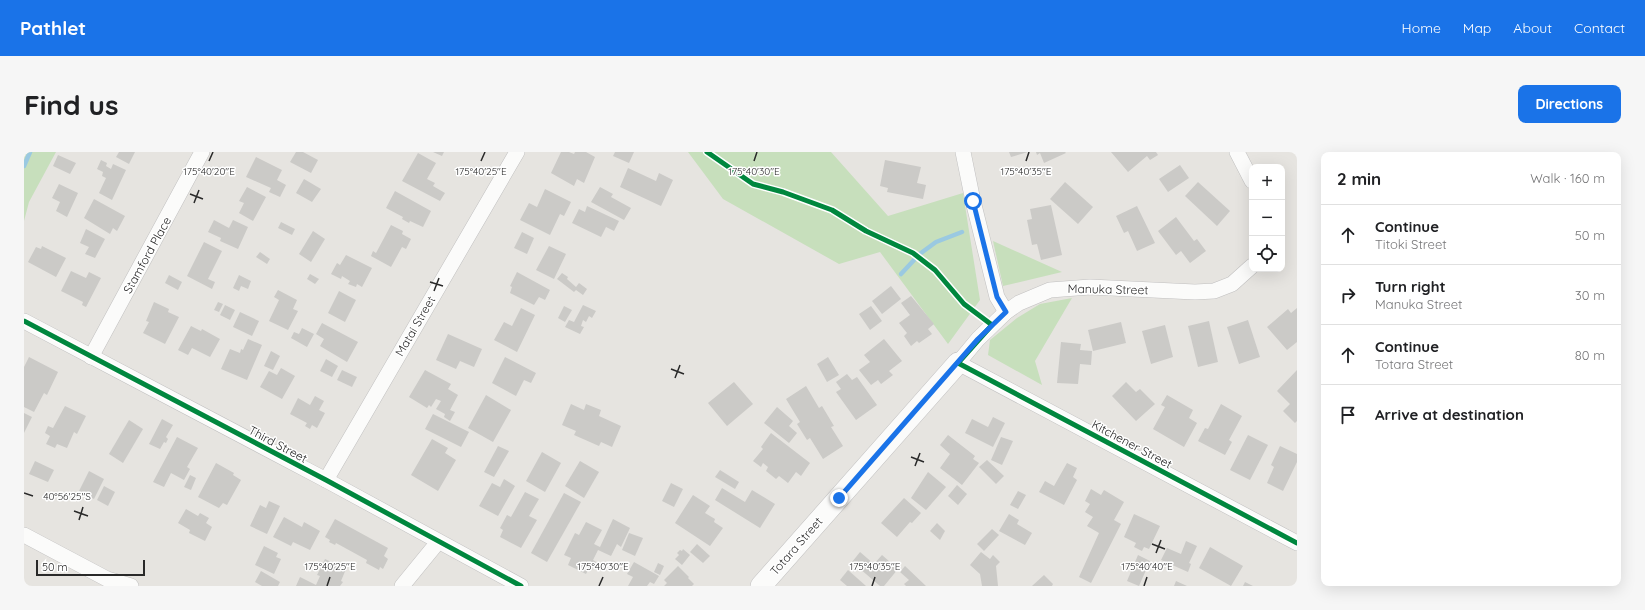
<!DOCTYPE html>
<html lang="en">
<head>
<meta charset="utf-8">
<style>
	:root { --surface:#fff; --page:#f6f6f6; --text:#202124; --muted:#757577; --line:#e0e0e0; --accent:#1a73e8 }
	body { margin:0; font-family:Quicksand,sans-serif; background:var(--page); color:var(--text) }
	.controls { position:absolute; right:12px; top:12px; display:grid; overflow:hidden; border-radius:8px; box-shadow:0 4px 16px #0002 }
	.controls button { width:36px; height:36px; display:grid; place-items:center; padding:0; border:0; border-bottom:1px solid var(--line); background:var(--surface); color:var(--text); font:20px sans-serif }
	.scale { position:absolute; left:12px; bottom:10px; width:109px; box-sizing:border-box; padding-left:4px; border:2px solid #292929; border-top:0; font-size:11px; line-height:14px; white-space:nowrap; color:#292929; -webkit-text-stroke:3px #fff; paint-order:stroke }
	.stop { position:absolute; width:12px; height:12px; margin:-9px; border:3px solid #1a73e8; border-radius:50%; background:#fff }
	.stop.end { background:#1a73e8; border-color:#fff; box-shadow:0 1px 4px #0008 }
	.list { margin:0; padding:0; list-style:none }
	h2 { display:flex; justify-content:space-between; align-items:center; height:52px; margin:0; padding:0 16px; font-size:17px }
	h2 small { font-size:13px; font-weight:400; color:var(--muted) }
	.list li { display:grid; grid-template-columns:26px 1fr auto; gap:12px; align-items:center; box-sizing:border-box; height:60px; padding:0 16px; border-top:1px solid var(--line) }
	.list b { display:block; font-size:15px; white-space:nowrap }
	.list p { margin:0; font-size:13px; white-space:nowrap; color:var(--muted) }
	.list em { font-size:13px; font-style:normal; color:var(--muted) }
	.icon { flex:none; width:22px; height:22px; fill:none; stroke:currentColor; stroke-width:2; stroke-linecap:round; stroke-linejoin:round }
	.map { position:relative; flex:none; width:1273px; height:434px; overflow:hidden; border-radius:8px }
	header { display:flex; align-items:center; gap:24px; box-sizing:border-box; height:56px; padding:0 20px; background:var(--accent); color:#fff }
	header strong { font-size:19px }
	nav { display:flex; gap:22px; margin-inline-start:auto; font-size:14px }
	.intro { display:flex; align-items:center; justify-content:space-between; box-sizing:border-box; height:96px; padding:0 24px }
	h1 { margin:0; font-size:28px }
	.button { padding:10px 18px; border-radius:8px; background:var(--accent); color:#fff; font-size:14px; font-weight:700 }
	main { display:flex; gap:24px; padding:0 24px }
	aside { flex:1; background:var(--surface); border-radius:8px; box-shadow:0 4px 16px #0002 }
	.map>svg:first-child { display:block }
	.green { fill:#c7dfbc }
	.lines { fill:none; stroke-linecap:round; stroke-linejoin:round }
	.stream { stroke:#9ac9e1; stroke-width:4.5 }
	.building { fill:#cbcac7 }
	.street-casing { stroke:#c1c0c0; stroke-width:16 }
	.secondary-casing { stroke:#c1c0c0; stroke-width:22 }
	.street { stroke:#fbfbfa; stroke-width:15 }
	.secondary { stroke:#fbfbfa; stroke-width:21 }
	.cycleway-casing { stroke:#fff; stroke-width:8 }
	.cycleway { stroke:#00873e; stroke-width:5 }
	.route { stroke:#1a73e8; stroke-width:5 }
	.ticks { fill:none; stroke:#292929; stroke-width:1.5 }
	.labels { text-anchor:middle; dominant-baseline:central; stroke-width:3; stroke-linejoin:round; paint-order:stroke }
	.street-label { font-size:12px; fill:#292929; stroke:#fff }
	.ticks-label { font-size:10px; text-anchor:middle; fill:#292929; stroke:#fff; stroke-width:3; stroke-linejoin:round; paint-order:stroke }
</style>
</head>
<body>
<header>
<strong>Pathlet</strong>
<nav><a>Home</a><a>Map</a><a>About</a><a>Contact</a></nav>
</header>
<div class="intro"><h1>Find us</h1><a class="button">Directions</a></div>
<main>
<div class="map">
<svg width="1273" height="434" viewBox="0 0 1273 434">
	<rect width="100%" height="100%" fill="#e6e4e0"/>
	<g class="green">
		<polygon points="0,0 32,0 5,50 0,69"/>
		<polygon points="664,0 807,0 864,64 939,41 956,148 924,192 856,100 815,112 699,47"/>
		<polygon points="969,89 1038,120 979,134"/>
		<polygon points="1048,146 1011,209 1018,233 964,203 966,188 993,166 1016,152"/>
	</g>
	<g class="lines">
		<g class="stream">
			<polyline points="0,14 6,0"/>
			<polyline points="897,101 912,90 938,80"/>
			<polyline points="877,122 891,107"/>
		</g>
	</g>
	<g class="building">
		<polygon points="95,0 111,0 105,12 92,5"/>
		<polygon points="272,0 279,0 294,8 287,21 266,10"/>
		<polygon points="409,0 420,0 418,4"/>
		<polygon points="537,0 545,0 550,2 551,0 562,0 571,5 560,31 553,27 550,34 527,21"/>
		<polygon points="591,0 610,0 605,11 589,4"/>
		<polygon points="985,0 1004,0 987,5"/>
		<polygon points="1012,0 1041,0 1042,1 1020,11 1016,1 1013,3"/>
		<polygon points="1087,0 1132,0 1134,3 1126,8 1123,4 1104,20"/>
		<polygon points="394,1 412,11 403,27 411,31 409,34 421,41 416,49 378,29"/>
		<polygon points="34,3 52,11 46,22 29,14"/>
		<polygon points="232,5 258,18 253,28 262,33 256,45 245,40 247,36 222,25"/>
		<polygon points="77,8 83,11 82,14 87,17 89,12 102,18 88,48 75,41 82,26 78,24 79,20 73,17"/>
		<polygon points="861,8 897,15 893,31 902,33 899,47 863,40 864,36 856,34"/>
		<polygon points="1156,13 1165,26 1144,40 1135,27"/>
		<polygon points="604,16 632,29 635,21 649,28 637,54 596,35"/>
		<polygon points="280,27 297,37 288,50 272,41"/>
		<polygon points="1041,30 1069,55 1054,72 1026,47"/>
		<polygon points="1174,30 1206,59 1193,74 1161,44"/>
		<polygon points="35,32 54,41 43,65 32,59 36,50 28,46"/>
		<polygon points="223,35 242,45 229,69 215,61 220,51 215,49"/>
		<polygon points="576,35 589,42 587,45 607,56 600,68 567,50"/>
		<polygon points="521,37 547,50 540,64 536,62 526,83 496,68 505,51 513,55"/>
		<polygon points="371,39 407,59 399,75 386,69 385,71 378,67 379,65 362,56"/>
		<polygon points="70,47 101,64 93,79 89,76 86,82 60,66"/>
		<polygon points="1027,53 1038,103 1017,108 1013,92 1008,93 1003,68 1008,67 1006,57"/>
		<polygon points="563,54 595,69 590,79 582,75 577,85 548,71 555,57 561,60"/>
		<polygon points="1113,54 1131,91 1113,99 1104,79 1100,81 1092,64"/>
		<polygon points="1152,65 1170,89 1173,87 1182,99 1166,111 1157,99 1152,103 1134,79"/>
		<polygon points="190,68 205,76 209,68 224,75 214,97 196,89 197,86 184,80"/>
		<polygon points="257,70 271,77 268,83 254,76"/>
		<polygon points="367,73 379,79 378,82 387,87 382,97 378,95 367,115 347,104 349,99 352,101"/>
		<polygon points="62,77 81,87 71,106 61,102 65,95 56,91"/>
		<polygon points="289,79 301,87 287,110 275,102"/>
		<polygon points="498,80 510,86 503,102 490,96"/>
		<polygon points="180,90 198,99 184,127 191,130 188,137 163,124"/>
		<polygon points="18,94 42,106 32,125 4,110 12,95 17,97"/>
		<polygon points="525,94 542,102 530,127 512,118"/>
		<polygon points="236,100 246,107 243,112 232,105"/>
		<polygon points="322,103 348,116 338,135 333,132 332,135 324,132 326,129 318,124 317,127 307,122 313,111 316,113"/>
		<polygon points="47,119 62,126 65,120 77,126 62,155 58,153 59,150 37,139"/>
		<polygon points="493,120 526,138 521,148 515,145 510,153 486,141 488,135 486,134"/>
		<polygon points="538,121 544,125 543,127 552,135 555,131 563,137 559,143 552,138 550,140 533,127"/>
		<polygon points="286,122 295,127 291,132 283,127"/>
		<polygon points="145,123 158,130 154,138 141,131"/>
		<polygon points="215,123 227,129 224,137 217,134 215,139 209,136"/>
		<polygon points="867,134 877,147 858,162 848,149"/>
		<polygon points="254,138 273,148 269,157 274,159 264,178 245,169 255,148 250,145"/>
		<polygon points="315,139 332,148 321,170 304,161"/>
		<polygon points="887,144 910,172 904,177 908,182 895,191 893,189 887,194 880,184 883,181 875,171 886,163 877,151"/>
		<polygon points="130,150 145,157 144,160 155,165 141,192 119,181 125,170 122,169"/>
		<polygon points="194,150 199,152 195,160 190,158"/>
		<polygon points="201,153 211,158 206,168 196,163"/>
		<polygon points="559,153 572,159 568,166 565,164 562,170 559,168 557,174 560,175 556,182 541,175 545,168 550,170"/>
		<polygon points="540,154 548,158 541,170 534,166"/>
		<polygon points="847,154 858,169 846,178 835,162"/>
		<polygon points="497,156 511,163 493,200 470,188 480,170 488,174"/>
		<polygon points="1273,156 1273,190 1263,198 1243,175 1264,157 1267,161"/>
		<polygon points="216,160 235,169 228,184 209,175"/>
		<polygon points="1224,168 1236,205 1215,212 1203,175"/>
		<polygon points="1185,169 1194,210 1174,215 1164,174"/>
		<polygon points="1097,170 1102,191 1069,199 1064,178"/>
		<polygon points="298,171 334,190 323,210 296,194 300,187 292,182"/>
		<polygon points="1141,173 1149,205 1127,212 1118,179"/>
		<polygon points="167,174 177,179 178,177 196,187 186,205 168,196 164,203 154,198"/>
		<polygon points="278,176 290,182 283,195 267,186 270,180 275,182"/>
		<polygon points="424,182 458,197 450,215 436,209 432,217 412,208"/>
		<polygon points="224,187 238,193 223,228 197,217 206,197 216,201 217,197 219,198"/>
		<polygon points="860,187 878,209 865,219 869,223 857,232 854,228 847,233 835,218 846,210 840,203"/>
		<polygon points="1037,190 1057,192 1056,198 1068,199 1067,213 1056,212 1054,232 1033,231"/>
		<polygon points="247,199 256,204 249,218 240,214"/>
		<polygon points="5,205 34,220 23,243 20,241 10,260 0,255 0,215"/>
		<polygon points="481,205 512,221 507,231 500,228 492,244 468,231"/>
		<polygon points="804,205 815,223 803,230 793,212"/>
		<polygon points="302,207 314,214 308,225 296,219"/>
		<polygon points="257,216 271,224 258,247 236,235 245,219 253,223"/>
		<polygon points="318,218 333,225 328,235 313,228"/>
		<polygon points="401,218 427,232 424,237 434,243 426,258 431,260 426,269 420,265 421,262 412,257 417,249 412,247 407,255 405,253 403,256 385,245"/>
		<polygon points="1273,218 1273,269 1271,271 1259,259 1266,252 1253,239"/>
		<polygon points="823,222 828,228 833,225 853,253 832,268 812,240 817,237 812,230"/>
		<polygon points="710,230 729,252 703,274 684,251"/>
		<polygon points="1102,230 1112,240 1116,237 1131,252 1112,269 1088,244"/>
		<polygon points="782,234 795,256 798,254 810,274 807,275 819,294 799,307 786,286 783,288 773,272 776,270 762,247"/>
		<polygon points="462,243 487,258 469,290 444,276"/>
		<polygon points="1143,243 1169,258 1165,266 1173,271 1160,295 1129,277 1141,255 1137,253"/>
		<polygon points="291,244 300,249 295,258 301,261 293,276 288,273 286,277 281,274 283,271 266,262 274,246 286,253"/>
		<polygon points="547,252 560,258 562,252 577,258 575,264 597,274 588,295 577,290 575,294 550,283 552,279 538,273"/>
		<polygon points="1197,252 1218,264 1205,288 1208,290 1201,303 1174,289 1181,276 1184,277"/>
		<polygon points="41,254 62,264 53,282 50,280 43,296 33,292 31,296 22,292 26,284 21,281 24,274 29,276"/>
		<polygon points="753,255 769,269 765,274 773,281 765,291 740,271"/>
		<polygon points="0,261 8,265 0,281"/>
		<polygon points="409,262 445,280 437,295 401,277"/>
		<polygon points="969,265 981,271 969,295 941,281 948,267 964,275"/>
		<polygon points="138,267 149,273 142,285 144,287 142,291 140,290 136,297 125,292"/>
		<polygon points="105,268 119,277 99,311 85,302"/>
		<polygon points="747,281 786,311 777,324 772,320 764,331 755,324 752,327 742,319 744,315 739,311 737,315 729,309 739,297 737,295"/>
		<polygon points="924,283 951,304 949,307 955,311 938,333 916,316 926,302 916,293"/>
		<polygon points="1224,283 1244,293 1226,328 1206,318"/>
		<polygon points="153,285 174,296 163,315 166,317 160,328 147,321 140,335 129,330"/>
		<polygon points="977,285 989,289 978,313 967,308"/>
		<polygon points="408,287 424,296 421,301 432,308 414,339 387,323"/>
		<polygon points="474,294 485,299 470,325 460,320"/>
		<polygon points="1256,294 1273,302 1273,310 1259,339 1243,331 1250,315 1247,313"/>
		<polygon points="518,300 537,311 521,340 502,329"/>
		<polygon points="963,308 980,324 972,332 955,315"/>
		<polygon points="11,309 30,318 24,330 5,322"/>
		<polygon points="556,309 575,320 560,346 541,334"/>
		<polygon points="192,311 210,321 209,323 217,328 203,353 199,351 195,356 174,345"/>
		<polygon points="1043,311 1053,316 1049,325 1053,328 1040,353 1015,340 1021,329 1030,334"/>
		<polygon points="696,318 715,330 711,337 691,325"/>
		<polygon points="65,319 80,327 70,347 55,339"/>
		<polygon points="904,320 922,335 902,358 887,346"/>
		<polygon points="166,323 172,326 167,338 160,335"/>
		<polygon points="480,327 491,334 474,364 455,354 468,331 476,335"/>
		<polygon points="647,331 659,337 650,355 638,349"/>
		<polygon points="933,333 943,342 934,353 924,344"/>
		<polygon points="80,334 91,340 84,354 73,348"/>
		<polygon points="698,336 721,350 728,338 751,352 736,376 691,348"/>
		<polygon points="1067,337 1077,343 1080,338 1100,350 1090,368 1097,372 1067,431 1055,425 1075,381 1063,374 1069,365 1061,360 1066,352 1061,349"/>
		<polygon points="994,339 1002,343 994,357 986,353"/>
		<polygon points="501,340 515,347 505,364 513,368 497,396 476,385 479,378 476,376 483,363 487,365"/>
		<polygon points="540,341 557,350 523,410 507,401"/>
		<polygon points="669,343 686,354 681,361 691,367 690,370 699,376 686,394 651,371"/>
		<polygon points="880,346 897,361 888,371 886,370 873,385 857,371"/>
		<polygon points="245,349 256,354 243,382 226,374 236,353 242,356"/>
		<polygon points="162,357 174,364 176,361 185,366 182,371 188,375 181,389 165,381 166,378 154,371"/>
		<polygon points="985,362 995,368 993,372 1008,381 1001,393 975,379"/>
		<polygon points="1110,362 1136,374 1125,397 1120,395 1118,399 1110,395 1112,391 1100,385"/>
		<polygon points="260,365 278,375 280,370 296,379 286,398 269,390 267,394 249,385"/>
		<polygon points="311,367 364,396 360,404 364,407 359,417 356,415 355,418 342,411 343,408 312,391 311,393 305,390 306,388 301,385"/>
		<polygon points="589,367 606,376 597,395 593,392 587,404 574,398 569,408 572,410 568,418 565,416 562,422 544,413 547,406 540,403 551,381 555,383 562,370 578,378 570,392 576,395"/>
		<polygon points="913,371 921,379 916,388 906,379"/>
		<polygon points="968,377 975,383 960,399 953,392"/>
		<polygon points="605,381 619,386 611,404 598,398"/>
		<polygon points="1162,389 1173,394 1165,411 1167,412 1164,420 1137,408 1143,396 1157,402"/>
		<polygon points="673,392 686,404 679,411 666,400"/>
		<polygon points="240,394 254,401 252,405 257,407 250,422 231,413"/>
		<polygon points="1186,395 1219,414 1207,434 1175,416"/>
		<polygon points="659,397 666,403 658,413 651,407 655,403 653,401 656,398 658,399"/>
		<polygon points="836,400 850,412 858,403 874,417 860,434 856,434 828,410"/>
		<polygon points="957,400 966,407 969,403 976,410 972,414 974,434 958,434 956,422 946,413"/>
		<polygon points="1114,403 1126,409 1115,434 1103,429"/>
		<polygon points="301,407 322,417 317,429 319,430 316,434 272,434 276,425 292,433 296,424 293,423"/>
		<polygon points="610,410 635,424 630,432 626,430 623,434 604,434 609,425 603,422"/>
		<polygon points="634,411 640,414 636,423 630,420"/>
		<polygon points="654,414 665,425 664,426 670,432 668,434 640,434 643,431 640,428"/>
		<polygon points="881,414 902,434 882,434 880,432 885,428 876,420"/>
		<polygon points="824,418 842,434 823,434 816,428"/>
		<polygon points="237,419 256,430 254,434 238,434 231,430"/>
		<polygon points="1020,423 1029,432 1028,434 1008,434"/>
		<polygon points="1152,429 1163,434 1150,434"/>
		<polygon points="1221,430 1229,434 1219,434"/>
	</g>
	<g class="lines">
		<defs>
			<g id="street">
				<polyline points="939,0 949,49 973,145 982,160"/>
				<polyline points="1213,0 1228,29"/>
				<polyline points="1228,114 1208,132 1190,139 1171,140 1066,135 1026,138 995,151 982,160 954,187 934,211 1273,391"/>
				<polyline points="0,169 302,328 497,434"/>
				<polyline points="67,205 178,0"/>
				<polyline points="302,328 493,0"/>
				<polyline points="0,383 83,427 107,434"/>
				<polyline points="378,434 414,390"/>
			</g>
			<polyline id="secondary" points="737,434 934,211"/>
		</defs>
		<use href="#street" class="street-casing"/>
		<use href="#secondary" class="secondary-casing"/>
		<use href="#street" class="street"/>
		<use href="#secondary" class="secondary"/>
		<defs>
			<g id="cycleway">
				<polyline points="683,0 729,32 759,40 808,58 842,79 889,101 911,118 940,152 968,173 934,211 1273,391"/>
				<polyline points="0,169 302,328 497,434"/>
			</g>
		</defs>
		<use href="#cycleway" class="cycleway-casing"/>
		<use href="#cycleway" class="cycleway"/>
	</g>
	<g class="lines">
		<polyline class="route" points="815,346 954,187 982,160 973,145 949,49"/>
	</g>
	<path class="ticks" d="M185,9L189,0M457,9L461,0M730,9L733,0M1002,9L1005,0M166,42L179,47M170,51L175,38M406,130L419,134M410,139L415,126M647,217L660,222M651,226L656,213M887,305L900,310M891,314L896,301M0,341L9,344M50,359L64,364M55,368L59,355M1128,392L1141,397M1132,401L1137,388M303,434L306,425M575,434L579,425M848,434L851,425M1120,434L1123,425"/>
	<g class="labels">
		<g class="street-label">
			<text transform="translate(123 103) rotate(-61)">Stamford Place</text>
			<text transform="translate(1084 137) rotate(1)">Manuka Street</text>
			<text transform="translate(391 174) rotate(-60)">Matai Street</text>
			<text transform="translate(254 292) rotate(28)">Third Street</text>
			<text transform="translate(1108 292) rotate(28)">Kitchener Street</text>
			<text transform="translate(772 394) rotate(-49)">Totara Street</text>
		</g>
	</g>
	<g class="ticks-label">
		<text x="185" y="23">175°40'20"E</text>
		<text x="457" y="23">175°40'25"E</text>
		<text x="730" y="23">175°40'30"E</text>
		<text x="1002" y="23">175°40'35"E</text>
		<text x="43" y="348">40°56'25"S</text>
		<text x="306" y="418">175°40'25"E</text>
		<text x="579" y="418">175°40'30"E</text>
		<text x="851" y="418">175°40'35"E</text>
		<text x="1123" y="418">175°40'40"E</text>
	</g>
</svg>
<div class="controls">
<button>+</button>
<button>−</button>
<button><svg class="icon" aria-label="locate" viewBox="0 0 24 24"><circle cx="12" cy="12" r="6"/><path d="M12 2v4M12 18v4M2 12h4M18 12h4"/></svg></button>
</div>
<div class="scale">50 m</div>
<div class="stop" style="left:949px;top:49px"></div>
<div class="stop end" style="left:815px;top:346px"></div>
</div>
<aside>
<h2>2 min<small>Walk · 160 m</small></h2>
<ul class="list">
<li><svg class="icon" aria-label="ahead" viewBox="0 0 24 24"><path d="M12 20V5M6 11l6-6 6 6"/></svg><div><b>Continue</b><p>Titoki Street</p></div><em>50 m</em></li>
<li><svg class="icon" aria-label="right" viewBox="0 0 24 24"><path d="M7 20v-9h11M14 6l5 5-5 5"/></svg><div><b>Turn right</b><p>Manuka Street</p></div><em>30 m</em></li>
<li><svg class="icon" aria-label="ahead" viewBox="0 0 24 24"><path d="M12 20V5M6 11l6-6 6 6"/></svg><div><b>Continue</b><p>Totara Street</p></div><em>80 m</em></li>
<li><svg class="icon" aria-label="arrive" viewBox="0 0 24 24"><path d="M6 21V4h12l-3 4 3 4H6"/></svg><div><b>Arrive at destination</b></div></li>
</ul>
</aside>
</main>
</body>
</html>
